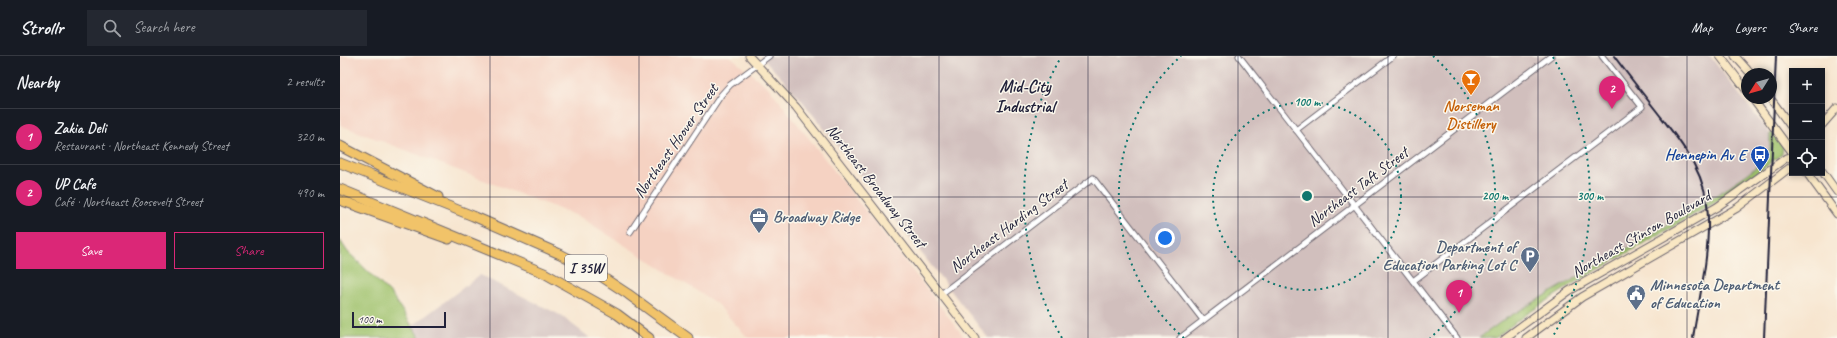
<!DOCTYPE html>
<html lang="en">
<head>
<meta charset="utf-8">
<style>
	:root { --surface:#171b24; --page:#242831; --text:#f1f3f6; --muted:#9ea1a6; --line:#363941; --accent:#db2777 }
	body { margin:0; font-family:Caveat,sans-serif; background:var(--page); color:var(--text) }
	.controls { position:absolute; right:12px; top:12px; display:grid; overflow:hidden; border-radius:0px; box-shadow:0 2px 6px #0003 }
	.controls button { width:36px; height:36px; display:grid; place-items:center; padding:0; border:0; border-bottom:1px solid var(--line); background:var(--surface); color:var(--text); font:20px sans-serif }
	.compass { position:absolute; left:1401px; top:12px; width:36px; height:36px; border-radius:50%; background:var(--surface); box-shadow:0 2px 6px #0003; rotate:233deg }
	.scale { position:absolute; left:12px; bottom:10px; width:94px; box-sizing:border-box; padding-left:4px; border:2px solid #22223b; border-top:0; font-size:11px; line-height:14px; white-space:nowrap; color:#22223b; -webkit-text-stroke:3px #fbf7ec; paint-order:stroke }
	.you { position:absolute; left:825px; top:182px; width:14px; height:14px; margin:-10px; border:3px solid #fff; border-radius:50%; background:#1a73e8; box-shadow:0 0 0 6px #1a73e833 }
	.badge { display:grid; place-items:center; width:26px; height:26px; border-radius:50%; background:var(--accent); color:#fff; font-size:13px; font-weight:700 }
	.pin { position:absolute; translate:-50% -33px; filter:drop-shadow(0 1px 2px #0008) }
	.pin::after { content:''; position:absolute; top:21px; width:14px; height:12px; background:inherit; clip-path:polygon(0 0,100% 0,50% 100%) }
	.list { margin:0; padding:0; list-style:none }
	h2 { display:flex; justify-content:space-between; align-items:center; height:52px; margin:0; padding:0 16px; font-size:17px }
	h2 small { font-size:13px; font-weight:400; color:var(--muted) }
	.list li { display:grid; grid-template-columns:26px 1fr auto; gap:12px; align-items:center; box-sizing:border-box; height:56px; padding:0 16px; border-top:1px solid var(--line) }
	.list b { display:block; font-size:15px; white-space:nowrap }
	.list p { margin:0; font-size:13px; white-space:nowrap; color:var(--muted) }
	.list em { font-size:13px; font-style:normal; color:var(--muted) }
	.actions { display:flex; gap:8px; padding:12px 16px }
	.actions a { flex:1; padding:9px 0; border:1px solid var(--accent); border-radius:0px; text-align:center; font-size:14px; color:var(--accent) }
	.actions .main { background:var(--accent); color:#fff }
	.icon { flex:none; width:22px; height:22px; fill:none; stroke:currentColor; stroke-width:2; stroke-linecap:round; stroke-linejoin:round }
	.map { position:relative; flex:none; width:1497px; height:282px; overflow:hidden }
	header { display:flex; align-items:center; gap:24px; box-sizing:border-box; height:56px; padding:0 20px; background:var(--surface); border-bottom:1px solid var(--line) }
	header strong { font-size:19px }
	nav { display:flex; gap:22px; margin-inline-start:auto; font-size:14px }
	.search { width:280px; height:36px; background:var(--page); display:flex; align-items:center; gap:10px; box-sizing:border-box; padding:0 14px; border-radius:0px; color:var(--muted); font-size:15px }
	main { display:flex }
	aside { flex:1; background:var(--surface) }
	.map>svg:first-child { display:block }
	.built { fill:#f5d2c2 }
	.industrial { fill:#d1bfbd }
	.green { fill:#9ec16a; stroke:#607252 }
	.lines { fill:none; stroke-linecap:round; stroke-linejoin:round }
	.street-casing { stroke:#6d666f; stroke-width:7 }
	.secondary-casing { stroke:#6d666f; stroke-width:9 }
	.highway-casing { stroke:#6d666f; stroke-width:11 }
	.street { stroke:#fff; stroke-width:5 }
	.secondary { stroke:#f9e7c3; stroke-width:7 }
	.highway { stroke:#f1c369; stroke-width:9 }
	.rail { stroke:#22223b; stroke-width:2 }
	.grid { fill:none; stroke:#22223b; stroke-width:1; stroke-opacity:0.55 }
	.ring { fill:none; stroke:#0f766e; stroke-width:2; stroke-dasharray:2 4 }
	.labels { text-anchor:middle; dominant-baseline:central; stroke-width:3; stroke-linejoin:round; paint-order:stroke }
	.shield { fill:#fbf7ec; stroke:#636270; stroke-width:1 }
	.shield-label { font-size:15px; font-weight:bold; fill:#22223b }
	.food-label { font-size:16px; font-weight:bold; fill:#c56008; stroke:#fbf7ec }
	.street-label { font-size:16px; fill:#22223b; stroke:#fbf7ec }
	.transit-label { font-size:16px; font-weight:bold; fill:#164399; stroke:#fbf7ec; text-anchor:end }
	.service-label { font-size:16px; font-weight:bold; fill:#4e5e75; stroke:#fbf7ec; text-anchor:start }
	.neighbourhood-label { font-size:17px; font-weight:bold; fill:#22223b; stroke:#fbf7ec }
	.centre { fill:#0f766e; stroke:#fbf7ec; stroke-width:2 }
	.ring-label { font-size:12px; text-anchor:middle; font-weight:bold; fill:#0f766e; stroke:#fbf7ec; stroke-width:3; stroke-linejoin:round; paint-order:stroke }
</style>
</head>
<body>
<header>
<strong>Strollr</strong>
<div class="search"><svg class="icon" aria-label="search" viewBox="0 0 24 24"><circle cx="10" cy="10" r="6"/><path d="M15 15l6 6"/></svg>Search here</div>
<nav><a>Map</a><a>Layers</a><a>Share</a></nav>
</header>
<main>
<aside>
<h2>Nearby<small>2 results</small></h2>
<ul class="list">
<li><span class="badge">1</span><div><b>Zakia Deli</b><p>Restaurant · Northeast Kennedy Street</p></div><em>320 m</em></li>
<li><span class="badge">2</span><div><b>UP Cafe</b><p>Café · Northeast Roosevelt Street</p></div><em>490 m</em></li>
</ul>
<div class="actions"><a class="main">Save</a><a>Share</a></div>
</aside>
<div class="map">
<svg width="1497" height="282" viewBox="0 0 1497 282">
	<rect width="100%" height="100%" fill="#fbf7ec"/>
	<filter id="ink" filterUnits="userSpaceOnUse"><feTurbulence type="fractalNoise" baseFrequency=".025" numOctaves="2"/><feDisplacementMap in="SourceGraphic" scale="8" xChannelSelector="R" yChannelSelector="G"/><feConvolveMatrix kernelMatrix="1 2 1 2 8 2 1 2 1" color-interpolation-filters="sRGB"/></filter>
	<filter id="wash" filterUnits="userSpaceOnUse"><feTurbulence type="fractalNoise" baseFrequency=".012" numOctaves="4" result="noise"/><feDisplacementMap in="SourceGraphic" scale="16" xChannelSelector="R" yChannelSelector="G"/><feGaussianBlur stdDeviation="0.9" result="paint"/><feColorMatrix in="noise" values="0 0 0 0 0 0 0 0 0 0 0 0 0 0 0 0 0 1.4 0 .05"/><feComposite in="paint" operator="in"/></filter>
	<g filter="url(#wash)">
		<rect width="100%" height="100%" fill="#f7e5cf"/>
		<polygon class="built" points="0,0 390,0 430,33 625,282 408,282 376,247 240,161 0,69"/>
		<g class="industrial">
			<polygon points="421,0 1370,0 1430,78 1430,93 1413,114 1362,149 1165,263 1139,282 648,282 459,41"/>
			<polygon points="140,219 220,259 250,282 80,282 71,271"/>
		</g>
		<g class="green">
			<polygon points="1432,76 1443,91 1442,98 1388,139 1233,228 1184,260 1155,282 1139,282 1165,263 1362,149 1413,114 1430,93 1430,78"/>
			<polygon points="0,184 7,195 52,239 80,282 0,282"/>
		</g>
	</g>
	<g filter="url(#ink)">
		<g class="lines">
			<defs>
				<g id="street">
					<polyline points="899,0 1117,282"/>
					<polyline points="956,74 1053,0"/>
					<polyline points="290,176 381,39 390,29 429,0"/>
					<polyline points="1073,225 1302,51 1262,0"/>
					<polyline points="601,238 753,122 863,264"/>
					<polyline points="840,282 1211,0"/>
				</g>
				<g id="secondary">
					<polyline points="409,0 456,51 635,282"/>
					<polyline points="1380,0 1407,35"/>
					<polyline points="1395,0 1411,18"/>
					<polyline points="1412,42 1452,96"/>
					<polyline points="1430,42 1452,72"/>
					<polyline points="1482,69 1497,52"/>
					<polyline points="1482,115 1497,136"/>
					<polyline points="1467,117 1497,158"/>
					<polyline points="1165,282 1229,235 1377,151 1446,102 1452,101"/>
					<polyline points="1186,282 1242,241 1397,152 1452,110"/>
				</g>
				<g id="highway">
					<polyline points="0,90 98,141"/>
					<polyline points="0,107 133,160 220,198 256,217 288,238 348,282"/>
					<polyline points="0,133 204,217 277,258 309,282"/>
					<polyline points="0,144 109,183"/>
				</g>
			</defs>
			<use href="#street" class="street-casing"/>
			<use href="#secondary" class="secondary-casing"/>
			<use href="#highway" class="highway-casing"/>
			<use href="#street" class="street"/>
			<use href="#secondary" class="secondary"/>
			<use href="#highway" class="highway"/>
			<g class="rail">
				<path d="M1274,0C1288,19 1303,38 1318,57C1343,89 1368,119 1368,162C1369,203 1359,242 1353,282"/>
				<polyline points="1424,282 1436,0"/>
			</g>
		</g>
	</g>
	<path class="grid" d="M150,0V282M299,0V282M449,0V282M599,0V282M748,0V282M898,0V282M1048,0V282M1198,0V282M1347,0V282M0,141H1497"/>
	<g class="ring">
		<circle cx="967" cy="140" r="94"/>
		<path d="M844 282A188 188 0 0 1 841 0M1093 0A188 188 0 0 1 1090 282"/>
		<path d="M722 282A283 283 0 0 1 721 1M1213 1A283 283 0 0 1 1212 282"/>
	</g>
	<defs>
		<symbol id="bar-pin" viewBox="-11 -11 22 30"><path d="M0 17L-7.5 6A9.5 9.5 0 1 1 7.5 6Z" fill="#e8710a" stroke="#fbf7ec"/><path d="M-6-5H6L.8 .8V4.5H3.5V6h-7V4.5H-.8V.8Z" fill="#fff"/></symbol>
		<symbol id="bus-pin" viewBox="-11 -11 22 30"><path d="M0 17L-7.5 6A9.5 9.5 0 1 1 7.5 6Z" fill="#1a4fb4" stroke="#fbf7ec"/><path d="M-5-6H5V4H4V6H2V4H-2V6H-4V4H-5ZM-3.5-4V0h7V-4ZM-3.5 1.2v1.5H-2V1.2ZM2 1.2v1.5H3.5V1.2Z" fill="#fff"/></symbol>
		<symbol id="office-pin" viewBox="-11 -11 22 30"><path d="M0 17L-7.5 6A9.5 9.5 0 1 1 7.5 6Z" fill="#5c6f8a" stroke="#fbf7ec"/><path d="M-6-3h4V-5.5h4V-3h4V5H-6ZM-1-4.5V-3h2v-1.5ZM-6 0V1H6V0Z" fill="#fff"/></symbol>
		<symbol id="parking-pin" viewBox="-11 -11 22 30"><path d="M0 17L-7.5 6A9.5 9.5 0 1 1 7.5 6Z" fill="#5c6f8a" stroke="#fbf7ec"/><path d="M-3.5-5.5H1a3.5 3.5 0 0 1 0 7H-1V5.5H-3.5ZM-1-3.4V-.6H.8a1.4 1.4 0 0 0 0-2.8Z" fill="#fff"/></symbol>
		<symbol id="civic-pin" viewBox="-11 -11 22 30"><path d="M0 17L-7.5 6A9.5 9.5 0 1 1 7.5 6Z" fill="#5c6f8a" stroke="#fbf7ec"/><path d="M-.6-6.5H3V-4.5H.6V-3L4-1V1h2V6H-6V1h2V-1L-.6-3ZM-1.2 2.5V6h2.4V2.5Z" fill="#fff"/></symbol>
	</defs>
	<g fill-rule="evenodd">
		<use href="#bar-pin" x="1120" y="12" width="22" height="30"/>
		<use href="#bus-pin" x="1409" y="88" width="22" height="30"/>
		<use href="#office-pin" x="408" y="150" width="22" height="30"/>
		<use href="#parking-pin" x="1179" y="189" width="22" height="30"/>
		<use href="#civic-pin" x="1285" y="227" width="22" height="30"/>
	</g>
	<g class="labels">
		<rect class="shield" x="225" y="199" width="42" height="26" rx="3"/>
		<g class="shield-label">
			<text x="246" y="212">I 35W</text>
		</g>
		<g class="food-label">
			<text x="1131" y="50">Norseman<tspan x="1131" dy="18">Distillery</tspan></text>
		</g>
		<g class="street-label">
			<text transform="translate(336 85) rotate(-55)">Northeast Hoover Street</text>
			<text transform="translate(536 130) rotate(52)">Northeast Broadway Street</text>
			<text transform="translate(1018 131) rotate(-37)">Northeast Taft Street</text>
			<text transform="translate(669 170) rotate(-37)">Northeast Harding Street</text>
			<text transform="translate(1301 178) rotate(-30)">Northeast Stinson Boulevard</text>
		</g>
		<g class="transit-label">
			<text x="1406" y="99">Hennepin Av E</text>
		</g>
		<g class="service-label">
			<text x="433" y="161">Broadway Ridge</text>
			<text x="1176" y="191" text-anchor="end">Department of<tspan x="1176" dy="18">Education Parking Lot C</tspan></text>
			<text x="1310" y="229">Minnesota Department<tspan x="1310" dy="18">of Education</tspan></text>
		</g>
		<g class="neighbourhood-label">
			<text x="685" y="30">Mid-City<tspan x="685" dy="20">Industrial</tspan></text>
		</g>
	</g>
	<circle cx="967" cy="140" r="6" class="centre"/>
	<g class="ring-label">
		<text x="967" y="50">100 m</text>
		<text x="1155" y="144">200 m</text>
		<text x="1250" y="144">300 m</text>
	</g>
</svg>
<div class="controls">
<button>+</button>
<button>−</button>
<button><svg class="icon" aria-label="locate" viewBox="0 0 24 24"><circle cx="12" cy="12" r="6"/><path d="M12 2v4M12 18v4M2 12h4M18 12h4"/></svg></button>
</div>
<svg class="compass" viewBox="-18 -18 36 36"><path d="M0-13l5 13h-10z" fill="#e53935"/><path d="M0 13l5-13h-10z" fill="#9ea1a6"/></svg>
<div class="scale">100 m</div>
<div class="you"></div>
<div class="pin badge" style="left:1119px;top:257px">1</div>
<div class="pin badge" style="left:1272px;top:53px">2</div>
</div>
</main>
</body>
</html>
